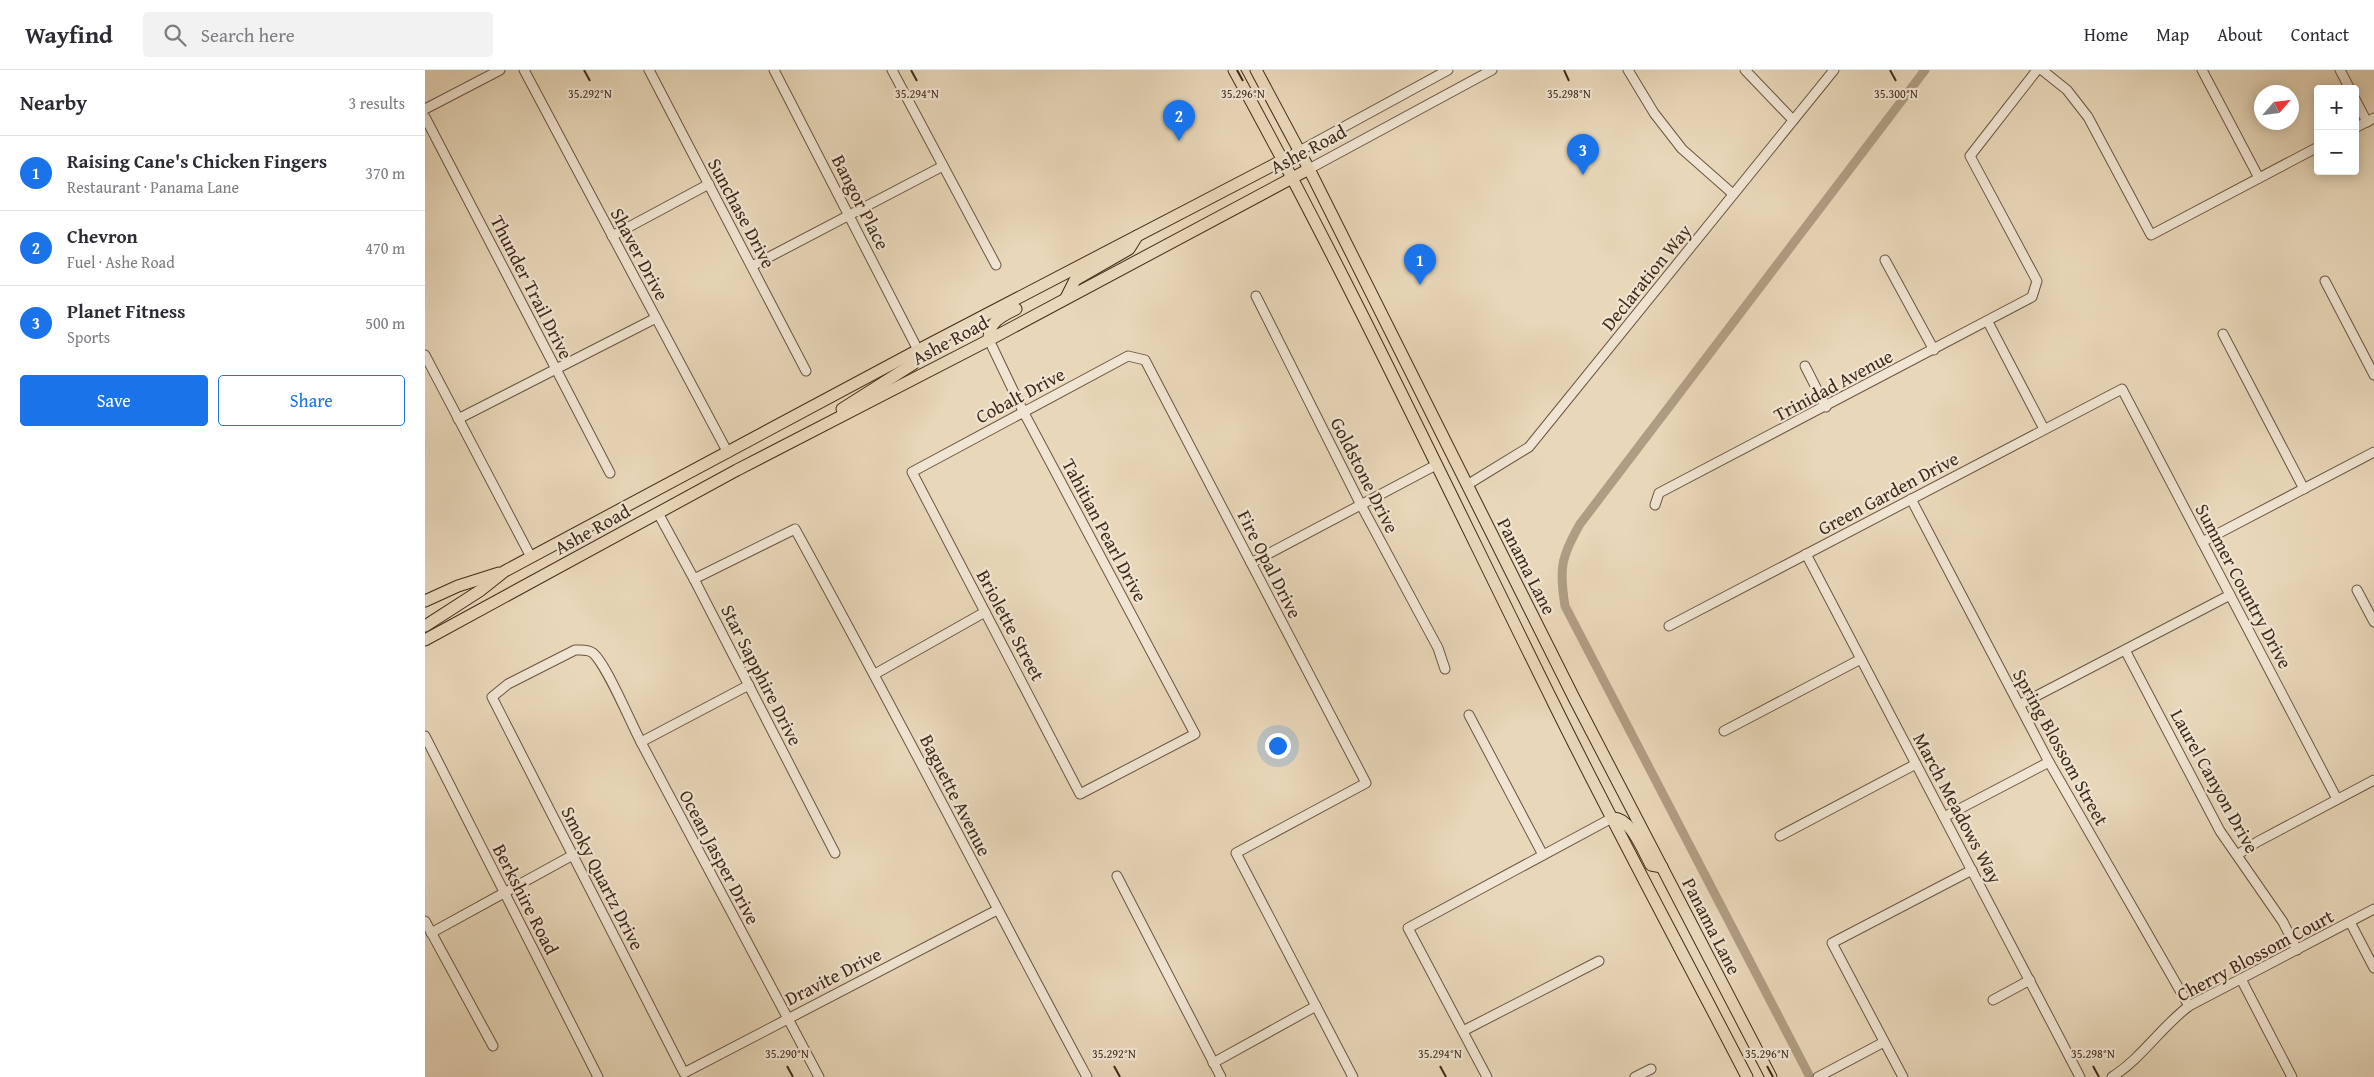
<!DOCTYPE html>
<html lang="en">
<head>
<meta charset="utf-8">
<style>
	:root { --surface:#fff; --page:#f2f2f3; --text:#2b2b33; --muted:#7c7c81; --line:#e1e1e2; --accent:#1a73e8 }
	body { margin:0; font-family:"Gentium Book Plus",serif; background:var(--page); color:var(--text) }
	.controls { position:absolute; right:15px; top:15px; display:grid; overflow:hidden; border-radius:5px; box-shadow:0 2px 12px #0003 }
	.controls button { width:45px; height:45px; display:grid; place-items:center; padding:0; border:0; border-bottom:1px solid var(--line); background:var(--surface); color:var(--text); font:25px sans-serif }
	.compass { position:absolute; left:1829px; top:15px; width:45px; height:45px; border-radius:50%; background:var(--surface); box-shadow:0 2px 12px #0003; rotate:62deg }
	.you { position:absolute; left:852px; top:675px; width:18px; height:18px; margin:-12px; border:4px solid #fff; border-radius:50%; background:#1a73e8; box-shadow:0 0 0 8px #1a73e833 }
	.badge { display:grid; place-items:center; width:32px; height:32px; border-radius:50%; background:var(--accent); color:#fff; font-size:16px; font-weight:700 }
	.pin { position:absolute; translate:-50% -41px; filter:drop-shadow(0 1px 2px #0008) }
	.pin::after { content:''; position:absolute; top:26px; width:18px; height:15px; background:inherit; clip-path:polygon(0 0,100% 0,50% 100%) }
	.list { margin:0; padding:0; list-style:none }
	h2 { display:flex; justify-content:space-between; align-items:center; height:65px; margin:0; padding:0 20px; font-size:21px }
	h2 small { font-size:16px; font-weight:400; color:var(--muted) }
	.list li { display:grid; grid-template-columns:32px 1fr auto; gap:15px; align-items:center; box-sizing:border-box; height:75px; padding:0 20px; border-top:1px solid var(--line) }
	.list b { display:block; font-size:19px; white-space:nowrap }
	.list p { margin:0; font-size:16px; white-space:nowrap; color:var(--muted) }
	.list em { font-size:16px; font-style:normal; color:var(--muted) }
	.actions { display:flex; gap:10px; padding:15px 20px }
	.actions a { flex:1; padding:11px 0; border:1px solid var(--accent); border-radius:5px; text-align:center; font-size:18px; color:var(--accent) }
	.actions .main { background:var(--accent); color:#fff }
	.icon { flex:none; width:28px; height:28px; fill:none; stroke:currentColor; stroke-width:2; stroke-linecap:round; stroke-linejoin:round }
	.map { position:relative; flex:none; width:1949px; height:1007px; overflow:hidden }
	header { display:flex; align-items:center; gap:30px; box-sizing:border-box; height:70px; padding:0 25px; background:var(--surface); border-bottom:1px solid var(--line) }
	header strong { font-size:24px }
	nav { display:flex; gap:28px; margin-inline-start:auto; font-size:18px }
	.search { width:350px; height:45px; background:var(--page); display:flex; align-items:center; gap:12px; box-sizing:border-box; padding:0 18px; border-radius:5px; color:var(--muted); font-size:19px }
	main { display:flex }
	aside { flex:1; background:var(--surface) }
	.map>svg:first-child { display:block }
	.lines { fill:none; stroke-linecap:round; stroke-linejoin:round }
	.canal { stroke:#af9d83; stroke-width:9 }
	.minor-casing { stroke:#6b5642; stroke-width:11 }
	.major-casing { stroke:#412b1a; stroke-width:13 }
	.minor { stroke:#f0e5d2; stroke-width:9 }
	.major { stroke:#e8d7b9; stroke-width:11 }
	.ticks { fill:none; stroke:#412b1a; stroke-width:2 }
	.labels { text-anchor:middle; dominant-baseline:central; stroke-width:4.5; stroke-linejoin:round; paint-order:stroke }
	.street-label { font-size:19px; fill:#412b1a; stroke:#f0e5d2 }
	.ticks-label { font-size:12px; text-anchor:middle; fill:#412b1a; stroke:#f0e5d2; stroke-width:4.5; stroke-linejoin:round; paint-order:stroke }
</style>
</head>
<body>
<header>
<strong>Wayfind</strong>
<div class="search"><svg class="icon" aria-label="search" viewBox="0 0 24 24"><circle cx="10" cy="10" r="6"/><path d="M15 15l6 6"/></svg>Search here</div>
<nav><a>Home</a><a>Map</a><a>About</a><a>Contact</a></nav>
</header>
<main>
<aside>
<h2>Nearby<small>3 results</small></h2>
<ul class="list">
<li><span class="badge">1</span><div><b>Raising Cane's Chicken Fingers</b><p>Restaurant · Panama Lane</p></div><em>370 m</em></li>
<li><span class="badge">2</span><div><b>Chevron</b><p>Fuel · Ashe Road</p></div><em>470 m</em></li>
<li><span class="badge">3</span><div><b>Planet Fitness</b><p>Sports</p></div><em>500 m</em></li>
</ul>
<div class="actions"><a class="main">Save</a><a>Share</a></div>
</aside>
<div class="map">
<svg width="1949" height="1007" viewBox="0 0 1949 1007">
	<rect width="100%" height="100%" fill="#e8d7b9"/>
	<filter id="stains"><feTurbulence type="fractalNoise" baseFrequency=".004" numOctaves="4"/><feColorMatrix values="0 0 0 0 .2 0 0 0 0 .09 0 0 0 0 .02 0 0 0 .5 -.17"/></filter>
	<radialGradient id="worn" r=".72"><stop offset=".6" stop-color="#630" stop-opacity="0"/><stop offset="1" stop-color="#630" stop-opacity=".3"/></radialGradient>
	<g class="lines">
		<path class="canal" d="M1385,1007L1140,536C1134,499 1136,487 1155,454L1500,0"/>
		<defs>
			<g id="minor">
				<polyline points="99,0 303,383"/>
				<polyline points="224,0 381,301"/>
				<polyline points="349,0 493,280"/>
				<polyline points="467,0 571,195"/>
				<polyline points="1203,0 1229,43 1257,79 1308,124"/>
				<polyline points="1320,0 1368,50"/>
				<polyline points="1617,0 1642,20 1663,47 1726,165 1893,77"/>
				<polyline points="1777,0 1834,108"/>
				<polyline points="1915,0 1925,19"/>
				<polyline points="1930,29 1942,52"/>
				<polyline points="0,39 75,0"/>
				<polyline points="0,47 185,403"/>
				<polyline points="1930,58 1949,48"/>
				<polyline points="858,90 1023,0"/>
				<polyline points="884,99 1067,0"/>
				<polyline points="187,166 284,114"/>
				<polyline points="1460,190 1509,280"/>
				<polyline points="327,196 518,96"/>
				<polyline points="1900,211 1949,305"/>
				<polyline points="831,226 936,435 1013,578 1020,599"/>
				<polyline points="1563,252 1619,359"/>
				<polyline points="1798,264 1879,419"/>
				<polyline points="564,270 598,341 770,664 655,724 487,402 703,286 720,290 941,713 811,783 928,1007"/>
				<polyline points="0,285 106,487"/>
				<polyline points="1380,296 1401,337"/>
				<polyline points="33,349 231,248"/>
				<polyline points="1042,415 1104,377 1409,0"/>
				<polyline points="1486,429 1624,692 1764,936"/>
				<polyline points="1230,435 1234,423 1607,227 1612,211 1545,86 1612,0"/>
				<polyline points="233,443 269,509 410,783"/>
				<polyline points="1777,472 1949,382"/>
				<polyline points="1381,484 1655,1007"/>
				<polyline points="826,493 1011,395"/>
				<path d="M269,509L370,459C470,640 564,825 662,1007"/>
				<polyline points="1932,520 1949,552"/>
				<polyline points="1244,556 1697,319 1912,729"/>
				<polyline points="1700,580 1795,761 1858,852 1872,880"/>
				<polyline points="450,604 560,542"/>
				<polyline points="1594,635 1805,525"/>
				<polyline points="1044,645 1118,785"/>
				<polyline points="1299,661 1436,589"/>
				<polyline points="0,666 173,1007"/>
				<polyline points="216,672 324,615"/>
				<polyline points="1519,747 1624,692"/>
				<polyline points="1355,766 1491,694"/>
				<polyline points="1812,785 1832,772 1949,710"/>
				<polyline points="692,806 796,1007"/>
				<polyline points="0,851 68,976"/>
				<polyline points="1925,852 1949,898"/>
				<polyline points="6,863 148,785"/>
				<polyline points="1816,909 1867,1007"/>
				<polyline points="1568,930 1605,910"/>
				<polyline points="1038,961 1174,891"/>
				<polyline points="788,993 891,936"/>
				<path d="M394,1007C335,897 277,786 218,676C207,656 182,595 168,583C163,579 156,580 150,580L83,614L67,627L259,1003L572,840"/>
				<polyline points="1062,1007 983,858 1187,748"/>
				<polyline points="1210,1007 1226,999"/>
				<polyline points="1393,1007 1459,972"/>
				<polyline points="1478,1007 1407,873 1547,800"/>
				<path d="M1687,1007C1717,988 1736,957 1764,936L1949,839"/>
			</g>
			<g id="major">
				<path d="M809,0C923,207 1024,422 1129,634C1191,760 1258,883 1322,1007"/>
				<polyline points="831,0 884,99 1149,628 1346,1007"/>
				<polyline points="641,228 650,210 704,179 712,166"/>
				<path d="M564,270C563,252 577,246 591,239"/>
				<polyline points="417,339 488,294 493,280"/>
				<polyline points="0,531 33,516 74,503"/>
				<polyline points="0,556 56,520 80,501 493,280 858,90"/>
				<polyline points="0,570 312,400 564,270 884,99"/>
				<path d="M1187,748C1205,746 1218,781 1226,795L1237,797"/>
			</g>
		</defs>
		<use href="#minor" class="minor-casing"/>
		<use href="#major" class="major-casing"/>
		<use href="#minor" class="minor"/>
		<use href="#major" class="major"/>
	</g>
	<path class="ticks" d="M159,0L165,11M486,0L492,11M812,0L818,11M1139,0L1144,11M1465,0L1471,11M362,996L368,1007M689,996L695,1007M1015,996L1021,1007M1342,996L1348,1007M1668,996L1674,1007"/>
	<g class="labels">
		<g class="street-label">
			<text transform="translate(883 79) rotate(-28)">Ashe Road</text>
			<text transform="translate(436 132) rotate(63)">Bangor Place</text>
			<text transform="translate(317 143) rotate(62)">Sunchase Drive</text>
			<text transform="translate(215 184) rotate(62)">Shaver Drive</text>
			<text transform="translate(1221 207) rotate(-51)">Declaration Way</text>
			<text transform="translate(107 217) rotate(63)">Thunder Trail Drive</text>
			<text transform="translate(525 270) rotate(-28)">Ashe Road</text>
			<text transform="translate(1408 315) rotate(-28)">Trinidad Avenue</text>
			<text transform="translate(595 325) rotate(-28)">Cobalt Drive</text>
			<text transform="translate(940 405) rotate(63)">Goldstone Drive</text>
			<text transform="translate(1463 423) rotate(-28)">Green Garden Drive</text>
			<text transform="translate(167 459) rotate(-29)">Ashe Road</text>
			<text transform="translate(680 460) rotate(62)">Tahitian Pearl Drive</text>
			<text transform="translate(845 494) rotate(63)">Fire Opal Drive</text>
			<text transform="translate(1102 496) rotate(63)">Panama Lane</text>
			<text transform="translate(1819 516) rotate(62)">Summer Country Drive</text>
			<text transform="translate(586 555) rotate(62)">Briolette Street</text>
			<text transform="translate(337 605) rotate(63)">Star Sapphire Drive</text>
			<text transform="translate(1636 677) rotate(61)">Spring Blossom Street</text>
			<text transform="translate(1790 711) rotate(61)">Laurel Canyon Drive</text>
			<text transform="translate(531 725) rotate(63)">Baguette Avenue</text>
			<text transform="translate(1533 738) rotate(62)">March Meadows Way</text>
			<text transform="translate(295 787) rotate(62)">Ocean Jasper Drive</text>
			<text transform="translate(178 808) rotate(63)">Smoky Quartz Drive</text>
			<text transform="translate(101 829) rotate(63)">Berkshire Road</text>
			<text transform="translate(1287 856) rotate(63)">Panama Lane</text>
			<text transform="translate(1830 885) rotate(-28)">Cherry Blossom Court</text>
			<text transform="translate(408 906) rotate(-27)">Dravite Drive</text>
		</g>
	</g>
	<g class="ticks-label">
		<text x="165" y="28">35.292°N</text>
		<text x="492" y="28">35.294°N</text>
		<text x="818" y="28">35.296°N</text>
		<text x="1144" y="28">35.298°N</text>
		<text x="1471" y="28">35.300°N</text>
		<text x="362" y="988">35.290°N</text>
		<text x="689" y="988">35.292°N</text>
		<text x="1015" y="988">35.294°N</text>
		<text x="1342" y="988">35.296°N</text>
		<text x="1668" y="988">35.298°N</text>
	</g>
	<rect width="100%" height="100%" filter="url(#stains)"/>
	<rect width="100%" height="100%" fill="url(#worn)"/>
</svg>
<div class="controls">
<button>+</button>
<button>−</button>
</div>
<svg class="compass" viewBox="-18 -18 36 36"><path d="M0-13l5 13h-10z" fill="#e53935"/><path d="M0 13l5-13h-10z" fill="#7c7c81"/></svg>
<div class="you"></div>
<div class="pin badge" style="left:995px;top:215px">1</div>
<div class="pin badge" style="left:754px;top:71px">2</div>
<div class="pin badge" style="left:1158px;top:105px">3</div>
</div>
</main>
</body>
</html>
